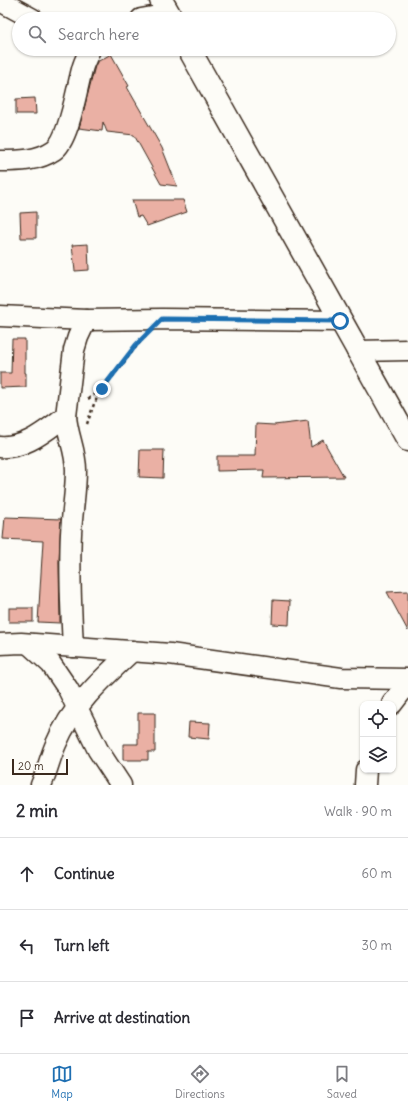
<!DOCTYPE html>
<html lang="en">
<head>
<meta charset="utf-8">
<style>
	:root { --surface:#fff; --page:#f2f2f3; --text:#2b2b33; --muted:#7c7c81; --line:#e1e1e2; --accent:#1f6fb2 }
	body { margin:0; font-family:Delius,sans-serif; background:var(--page); color:var(--text) }
	.controls { position:absolute; right:12px; bottom:12px; display:grid; overflow:hidden; border-radius:8px; box-shadow:0 1px 3px #0004 }
	.controls button { width:36px; height:36px; display:grid; place-items:center; padding:0; border:0; border-bottom:1px solid var(--line); background:var(--surface); color:var(--text); font:20px sans-serif }
	.scale { position:absolute; left:12px; bottom:10px; width:56px; box-sizing:border-box; padding-left:4px; border:2px solid #3b2a1e; border-top:0; font-size:11px; line-height:14px; white-space:nowrap; color:#3b2a1e; -webkit-text-stroke:3px #fdfcf7; paint-order:stroke }
	.stop { position:absolute; width:12px; height:12px; margin:-9px; border:3px solid #1f6fb2; border-radius:50%; background:#fff }
	.stop.end { background:#1f6fb2; border-color:#fff; box-shadow:0 1px 4px #0008 }
	.list { margin:0; padding:0; list-style:none }
	h2 { display:flex; justify-content:space-between; align-items:center; height:52px; margin:0; padding:0 16px; font-size:17px }
	h2 small { font-size:13px; font-weight:400; color:var(--muted) }
	.list li { display:grid; grid-template-columns:26px 1fr auto; gap:12px; align-items:center; box-sizing:border-box; height:72px; padding:0 16px; border-top:1px solid var(--line) }
	.list b { display:block; font-size:15px; white-space:nowrap }
	.list em { font-size:13px; font-style:normal; color:var(--muted) }
	.icon { flex:none; width:22px; height:22px; fill:none; stroke:currentColor; stroke-width:2; stroke-linecap:round; stroke-linejoin:round }
	.map { position:relative; flex:none; width:408px; height:785px; overflow:hidden }
	.search { position:absolute; background:var(--surface); box-shadow:0 1px 3px #0004; left:12px; right:12px; top:12px; height:44px; display:flex; align-items:center; gap:10px; box-sizing:border-box; padding:0 14px; border-radius:22px; color:var(--muted); font-size:15px }
	.sheet { height:268px; background:var(--surface) }
	nav { display:flex; justify-content:space-around; align-items:center; box-sizing:border-box; height:56px; border-top:1px solid var(--line); background:var(--surface); font-size:11px; color:var(--muted) }
	nav a { display:grid; justify-items:center; gap:2px }
	nav .on { color:var(--accent) }
	.map>svg:first-child { display:block }
	.building { fill:#eab0a4; stroke:#3b2a1e }
	.lines { fill:none; stroke-linecap:round; stroke-linejoin:round }
	.minor-casing { stroke:#3b2a1e; stroke-width:23 }
	.major-casing { stroke:#3b2a1e; stroke-width:25 }
	.path { stroke:#3b2a1e; stroke-width:2.5; stroke-dasharray:3 3; stroke-linecap:butt }
	.minor { stroke:#fdfcf7; stroke-width:20 }
	.major { stroke:#fdfcf7; stroke-width:22 }
	.route { stroke:#1f6fb2; stroke-width:5 }
</style>
</head>
<body>
<div class="map">
<svg width="408" height="785" viewBox="0 0 408 785">
	<rect width="100%" height="100%" fill="#fdfcf7"/>
	<filter id="ink" filterUnits="userSpaceOnUse"><feTurbulence type="fractalNoise" baseFrequency=".025" numOctaves="2"/><feDisplacementMap in="SourceGraphic" scale="8" xChannelSelector="R" yChannelSelector="G"/><feConvolveMatrix kernelMatrix="1 2 1 2 8 2 1 2 1" color-interpolation-filters="sRGB"/></filter>
	<g filter="url(#ink)">
		<g class="building">
			<polygon points="111,54 129,86 127,87 162,148 177,186 161,184 134,135 107,132 103,122 102,131 79,128 95,66 97,62"/>
			<polygon points="35,98 36,114 16,114 16,99"/>
			<polygon points="132,200 183,200 187,212 147,226 141,216 137,217"/>
			<polygon points="36,212 36,238 21,238 20,213"/>
			<polygon points="88,244 89,270 75,271 72,245"/>
			<polygon points="12,339 25,339 25,373 26,373 26,387 0,388 0,373 11,373"/>
			<polygon points="308,421 311,447 323,440 344,477 263,478 264,470 217,471 217,456 255,456 256,424 274,425"/>
			<polygon points="140,450 164,450 163,478 139,477"/>
			<polygon points="5,517 61,519 59,562 60,623 38,622 43,541 3,539"/>
			<polygon points="408,591 408,631 387,592"/>
			<polygon points="273,600 290,601 289,625 272,624"/>
			<rect x="9" y="608" width="24" height="14"/>
			<polygon points="138,713 155,713 155,752 148,752 148,760 123,760 123,744 138,744"/>
			<polygon points="189,722 210,723 209,739 188,737"/>
		</g>
		<g class="lines">
			<defs>
				<g id="minor">
					<polyline points="0,1 33,19"/>
					<polyline points="141,19 169,14"/>
					<path d="M0,161C19,161 38,161 54,150C70,139 77,85 83,66C85,60 88,55 90,49"/>
					<polyline points="0,316 86,320 162,319 340,321"/>
					<polyline points="357,351 408,350"/>
					<path d="M0,447C26,449 46,430 66,416"/>
					<polyline points="0,644 21,643 170,654 341,678 408,679"/>
					<polyline points="29,644 51,664 68,689 98,750 121,785"/>
					<path d="M73,647C71,609 69,571 71,534C72,512 76,491 76,470C76,451 67,434 66,416L74,350L78,337L86,320"/>
					<polyline points="392,704 408,683"/>
					<path d="M41,785C47,772 50,757 56,744C71,707 103,678 132,651"/>
					<polyline points="365,785 366,770"/>
				</g>
				<g id="major">
					<polyline points="161,0 172,19"/>
					<polyline points="189,49 408,440"/>
				</g>
			</defs>
			<use href="#minor" class="minor-casing"/>
			<use href="#major" class="major-casing"/>
			<g class="path">
				<polyline points="88,399 100,390"/>
				<polyline points="87,424 94,404 102,389 142,339"/>
			</g>
			<use href="#minor" class="minor"/>
			<use href="#major" class="major"/>
		</g>
	</g>
	<g class="lines" filter="url(#ink)">
		<polyline class="route" points="102,389 136,345 162,319 340,321"/>
	</g>
</svg>
<div class="controls">
<button><svg class="icon" aria-label="locate" viewBox="0 0 24 24"><circle cx="12" cy="12" r="6"/><path d="M12 2v4M12 18v4M2 12h4M18 12h4"/></svg></button>
<button><svg class="icon" aria-label="layers" viewBox="0 0 24 24"><path d="M12 4l9 5-9 5-9-5zM3 14l9 5 9-5"/></svg></button>
</div>
<div class="scale">20 m</div>
<div class="stop" style="left:340px;top:321px"></div>
<div class="stop end" style="left:102px;top:389px"></div>
<div class="search"><svg class="icon" aria-label="search" viewBox="0 0 24 24"><circle cx="10" cy="10" r="6"/><path d="M15 15l6 6"/></svg>Search here</div>
</div>
<section class="sheet">
<h2>2 min<small>Walk · 90 m</small></h2>
<ul class="list">
<li><svg class="icon" aria-label="ahead" viewBox="0 0 24 24"><path d="M12 20V5M6 11l6-6 6 6"/></svg><div><b>Continue</b></div><em>60 m</em></li>
<li><svg class="icon" aria-label="left" viewBox="0 0 24 24"><path d="M17 20v-9H6M10 6l-5 5 5 5"/></svg><div><b>Turn left</b></div><em>30 m</em></li>
<li><svg class="icon" aria-label="arrive" viewBox="0 0 24 24"><path d="M6 21V4h12l-3 4 3 4H6"/></svg><div><b>Arrive at destination</b></div></li>
</ul>
</section>
<nav>
<a class="on"><svg class="icon" aria-label="map" viewBox="0 0 24 24"><path d="M3 6l6-2 6 2 6-2v14l-6 2-6-2-6 2zM9 4v14M15 6v14"/></svg>Map</a>
<a><svg class="icon" aria-label="directions" viewBox="0 0 24 24"><path d="M12 3l9 9-9 9-9-9zM9 14v-3h6M13 9l2 2-2 2"/></svg>Directions</a>
<a><svg class="icon" aria-label="saved" viewBox="0 0 24 24"><path d="M7 4h10v16l-5-4-5 4z"/></svg>Saved</a>
</nav>
</body>
</html>
